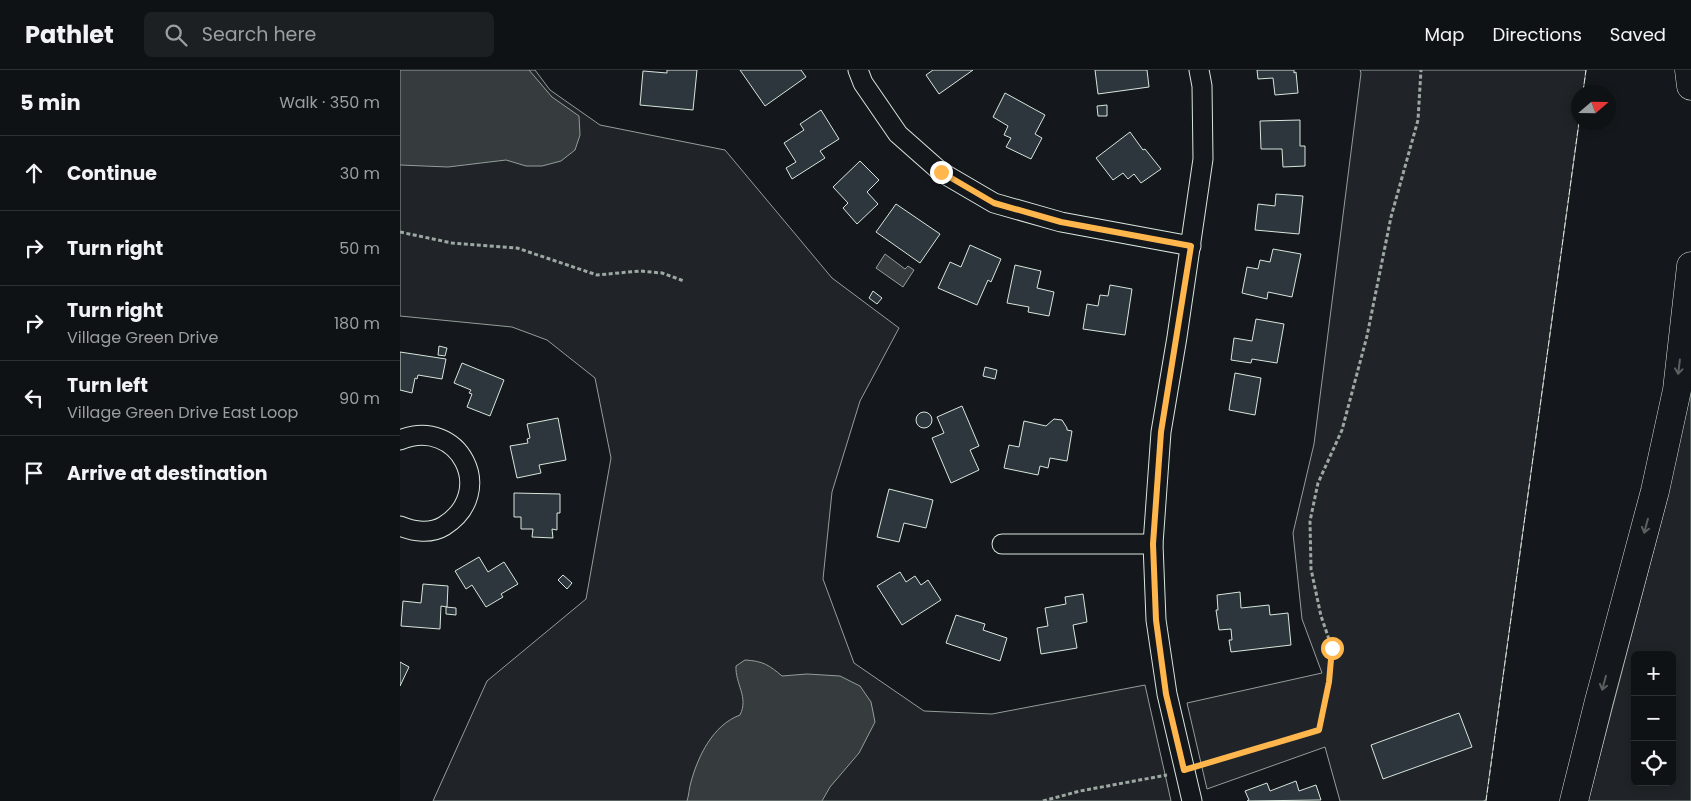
<!DOCTYPE html>
<html lang="en">
<head>
<meta charset="utf-8">
<style>
	:root { --surface:#0f1215; --page:#1d2022; --text:#f1f3f6; --muted:#9b9ea0; --line:#2f3234 }
	body { margin:0; font-family:Poppins,sans-serif; background:var(--page); color:var(--text) }
	.controls { position:absolute; right:15px; bottom:15px; display:grid; overflow:hidden; border-radius:8px; box-shadow:0 2px 8px #0003 }
	.controls button { width:45px; height:45px; display:grid; place-items:center; padding:0; border:0; border-bottom:1px solid var(--line); background:var(--surface); color:var(--text); font:25px sans-serif }
	.compass { position:absolute; left:1171px; top:15px; width:45px; height:45px; border-radius:50%; background:var(--surface); box-shadow:0 2px 8px #0003; rotate:70deg }
	.stop { position:absolute; width:15px; height:15px; margin:-11px; border:4px solid #ffb74d; border-radius:50%; background:#fff }
	.stop.end { background:#ffb74d; border-color:#fff; box-shadow:0 1px 5px #0008 }
	.list { margin:0; padding:0; list-style:none }
	h2 { display:flex; justify-content:space-between; align-items:center; height:65px; margin:0; padding:0 20px; font-size:21px }
	h2 small { font-size:16px; font-weight:400; color:var(--muted) }
	.list li { display:grid; grid-template-columns:32px 1fr auto; gap:15px; align-items:center; box-sizing:border-box; height:75px; padding:0 20px; border-top:1px solid var(--line) }
	.list b { display:block; font-size:19px; white-space:nowrap }
	.list p { margin:0; font-size:16px; white-space:nowrap; color:var(--muted) }
	.list em { font-size:16px; font-style:normal; color:var(--muted) }
	.icon { flex:none; width:28px; height:28px; fill:none; stroke:currentColor; stroke-width:2; stroke-linecap:round; stroke-linejoin:round }
	.map { position:relative; flex:none; width:1291px; height:731px; overflow:hidden }
	header { display:flex; align-items:center; gap:30px; box-sizing:border-box; height:70px; padding:0 25px; background:var(--surface); border-bottom:1px solid var(--line) }
	header strong { font-size:24px }
	nav { display:flex; gap:28px; margin-inline-start:auto; font-size:18px }
	.search { width:350px; height:45px; background:var(--page); display:flex; align-items:center; gap:12px; box-sizing:border-box; padding:0 18px; border-radius:8px; color:var(--muted); font-size:19px }
	main { display:flex }
	aside { flex:1; background:var(--surface) }
	.map>svg:first-child { display:block }
	.green { fill:#202428; stroke:#939e99; fill-rule:evenodd }
	.water { fill:#363b3e; stroke:#939e99 }
	.building { fill:#2c363c; stroke:#d8e6dc }
	.lines { fill:none; stroke-linecap:round; stroke-linejoin:round }
	.street-casing { stroke:#d8e6dc; stroke-width:21 }
	.highway-casing { stroke:#d8e6dc; stroke-width:29 }
	.path { stroke:#9da8a2; stroke-width:3; stroke-dasharray:4 2.5; stroke-linecap:butt }
	.street { stroke:#14181c; stroke-width:19 }
	.highway { stroke:#14181c; stroke-width:28 }
	.fence { stroke:#d8e6dc; stroke-width:1; stroke-dasharray:6 2.5; stroke-linecap:butt }
	.oneway { stroke:#59605f }
	.route { stroke:#ffb74d; stroke-width:6 }
</style>
</head>
<body>
<header>
<strong>Pathlet</strong>
<div class="search"><svg class="icon" aria-label="search" viewBox="0 0 24 24"><circle cx="10" cy="10" r="6"/><path d="M15 15l6 6"/></svg>Search here</div>
<nav><a>Map</a><a>Directions</a><a>Saved</a></nav>
</header>
<main>
<aside>
<h2>5 min<small>Walk · 350 m</small></h2>
<ul class="list">
<li><svg class="icon" aria-label="ahead" viewBox="0 0 24 24"><path d="M12 20V5M6 11l6-6 6 6"/></svg><div><b>Continue</b></div><em>30 m</em></li>
<li><svg class="icon" aria-label="right" viewBox="0 0 24 24"><path d="M7 20v-9h11M14 6l5 5-5 5"/></svg><div><b>Turn right</b></div><em>50 m</em></li>
<li><svg class="icon" aria-label="right" viewBox="0 0 24 24"><path d="M7 20v-9h11M14 6l5 5-5 5"/></svg><div><b>Turn right</b><p>Village Green Drive</p></div><em>180 m</em></li>
<li><svg class="icon" aria-label="left" viewBox="0 0 24 24"><path d="M17 20v-9H6M10 6l-5 5 5 5"/></svg><div><b>Turn left</b><p>Village Green Drive East Loop</p></div><em>90 m</em></li>
<li><svg class="icon" aria-label="arrive" viewBox="0 0 24 24"><path d="M6 21V4h12l-3 4 3 4H6"/></svg><div><b>Arrive at destination</b></div></li>
</ul>
</aside>
<div class="map">
<svg width="1291" height="731" viewBox="0 0 1291 731">
	<rect width="100%" height="100%" fill="#14181c"/>
	<g class="green">
		<polygon points="0,0 135,0 150,20 200,55 325,80 432,208 499,258 460,331 432,422 423,509 454,593 524,641 592,644 745,615 771,731 33,731 87,611 186,529 211,388 195,308 147,270 112,257 0,246"/>
		<polygon points="960,0 1186,0 1183,22 1178,22 1179,53 1086,730 1083,731 940,731 925,677 807,719 787,633 922,603 902,549 893,463 914,374 961,3"/>
		<path d="M1291,305V731H1188L1266,433ZM1235,585H1272V712H1235Z"/>
	</g>
	<g class="water">
		<polygon points="0,0 129,0 152,27 179,46 180,65 175,80 161,91 142,96 126,96 106,90 48,97 0,95"/>
		<polygon points="485,184 505,199 508,196 514,200 503,217 476,198"/>
		<path d="M345,590C363,591 369,595 382,606L407,604L440,606L460,616L471,632L475,652L459,683L430,717L422,731H287C289,725 289,718 291,712C298,686 313,655 340,645C349,627 335,614 336,596Z"/>
	</g>
	<g class="building">
		<polygon points="267,0 297,0 293,40 240,35 243,1 267,3"/>
		<polygon points="340,0 401,0 406,7 365,36"/>
		<polygon points="533,0 573,0 539,24 526,5"/>
		<polygon points="695,0 747,0 749,17 698,24"/>
		<polygon points="857,0 894,0 894,3 896,2 898,23 875,25 873,8 858,9"/>
		<polygon points="605,23 645,45 635,64 642,68 631,89 606,77 611,68 604,65 608,56 593,47"/>
		<polygon points="707,35 707,46 698,46 697,36"/>
		<polygon points="421,40 439,69 420,81 425,88 392,109 386,98 396,92 384,73 404,60 400,54"/>
		<polygon points="900,50 900,76 905,76 905,96 883,97 882,79 861,79 860,51"/>
		<polygon points="730,62 743,80 745,79 761,99 741,113 734,104 728,109 723,103 713,110 696,88"/>
		<polygon points="460,91 479,110 467,122 478,134 457,154 443,138 448,133 433,117"/>
		<polygon points="876,124 903,126 899,164 855,160 858,134 875,136"/>
		<polygon points="496,134 540,164 520,193 476,162"/>
		<polygon points="570,175 601,189 591,212 588,210 577,235 538,218 550,192 561,197"/>
		<polygon points="873,179 901,184 892,227 868,222 867,229 842,223 847,197 858,199 860,190 870,192"/>
		<polygon points="615,195 641,201 637,218 654,222 649,246 628,242 629,237 607,233"/>
		<polygon points="710,215 732,219 725,265 683,259 687,234 698,236 700,225 708,226"/>
		<polygon points="473,221 482,228 477,234 469,228"/>
		<polygon points="856,249 884,254 877,293 852,289 851,293 831,290 834,268 852,271"/>
		<polygon points="39,276 47,278 45,286 38,285"/>
		<polygon points="0,282 46,289 42,309 18,305 17,309 15,308 12,323 0,320"/>
		<polygon points="62,293 104,310 90,346 67,337 72,324 69,323 71,320 54,313"/>
		<polygon points="585,297 597,300 595,309 583,306"/>
		<polygon points="835,303 861,308 855,345 829,340"/>
		<polygon points="562,336 579,376 570,380 579,400 551,413 532,368 544,363 537,347"/>
		<circle cx="524" cy="350" r="8"/>
		<polygon points="158,348 166,390 139,395 141,403 117,408 110,376 128,373 127,369 130,368 127,354"/>
		<polygon points="654,349 662,350 667,358 667,360 672,361 667,391 650,388 648,398 640,396 638,405 604,398 609,375 619,377 624,351 646,356"/>
		<polygon points="489,419 533,430 526,458 504,453 499,472 477,467"/>
		<polygon points="114,423 160,424 160,443 157,443 157,460 152,459 153,468 132,467 133,459 121,459 121,447 114,447"/>
		<polygon points="79,487 88,502 104,492 118,514 101,524 103,527 86,537 72,515 66,519 55,501"/>
		<polygon points="500,502 506,512 515,506 521,515 528,510 541,530 502,555 477,516"/>
		<polygon points="163,505 172,513 167,519 158,510"/>
		<polygon points="23,514 48,516 47,537 41,536 40,559 1,556 3,531 21,533"/>
		<polygon points="840,522 841,538 869,535 870,545 888,543 891,575 831,582 829,570 832,570 831,559 819,560 816,540 818,540 817,525"/>
		<polygon points="683,524 687,552 673,555 677,578 641,584 637,558 648,556 645,538 666,534 665,527"/>
		<polygon points="46,537 56,538 56,545 46,544"/>
		<polygon points="556,545 585,554 583,560 607,568 600,591 546,573"/>
		<polygon points="0,592 9,597 0,616"/>
		<polygon points="1059,643 1072,677 983,709 971,675"/>
		<polygon points="896,711 899,721 916,715 921,730 847,731 849,730 845,721 867,713 870,721"/>
	</g>
	<g class="lines">
		<defs>
			<g id="street">
				<polyline points="458,0 463,13 498,64 541,102 594,133 661,152 791,176"/>
				<path d="M0,370C59,346 98,422 44,456C31,464 14,462 0,456"/>
				<polyline points="602,474 753,474"/>
				<polyline points="792,731 767,624 756,550 753,474 761,362 777,267 803,89 802,16 799,0"/>
			</g>
			<g id="highway">
				<polyline points="1289,0 1291,16"/>
				<polyline points="1174,731 1199,631 1255,421 1277,320 1291,196"/>
			</g>
		</defs>
		<use href="#street" class="street-casing"/>
		<use href="#highway" class="highway-casing"/>
		<g class="path">
			<polyline points="0,162 52,173 117,178 197,205 240,201 262,203 284,211"/>
			<polyline points="802,695 919,660 929,612 932,578 921,546 911,499 910,451 918,413 942,360 967,266 991,147 1018,50 1021,0"/>
			<polyline points="643,731 680,721 767,705"/>
		</g>
		<use href="#street" class="street"/>
		<use href="#highway" class="highway"/>
		<g class="fence">
			<polyline points="1183,22 1186,0"/>
			<polyline points="1086,731 1179,52"/>
		</g>
	</g>
	<defs><path id="oneway-shaft" d="M-6 0H5M1.5-3L5.5 0L1.5 3" fill="none" stroke-width="1.6" stroke-linecap="round" stroke-linejoin="round" transform="scale(1.25)"/></defs>
	<g class="oneway">
		<use href="#oneway-shaft" transform="translate(1279 297) rotate(97)"/>
		<use href="#oneway-shaft" transform="translate(1246 456) rotate(105)"/>
		<use href="#oneway-shaft" transform="translate(1204 613) rotate(105)"/>
	</g>
	<g class="lines">
		<polyline class="route" points="541,102 594,133 661,152 791,176 761,362 753,474 756,550 766,624 784,700 919,660 929,612 932,578"/>
	</g>
</svg>
<div class="controls">
<button>+</button>
<button>−</button>
<button><svg class="icon" aria-label="locate" viewBox="0 0 24 24"><circle cx="12" cy="12" r="6"/><path d="M12 2v4M12 18v4M2 12h4M18 12h4"/></svg></button>
</div>
<svg class="compass" viewBox="-18 -18 36 36"><path d="M0-13l5 13h-10z" fill="#e53935"/><path d="M0 13l5-13h-10z" fill="#9b9ea0"/></svg>
<div class="stop" style="left:932px;top:578px"></div>
<div class="stop end" style="left:541px;top:102px"></div>
</div>
</main>
</body>
</html>
